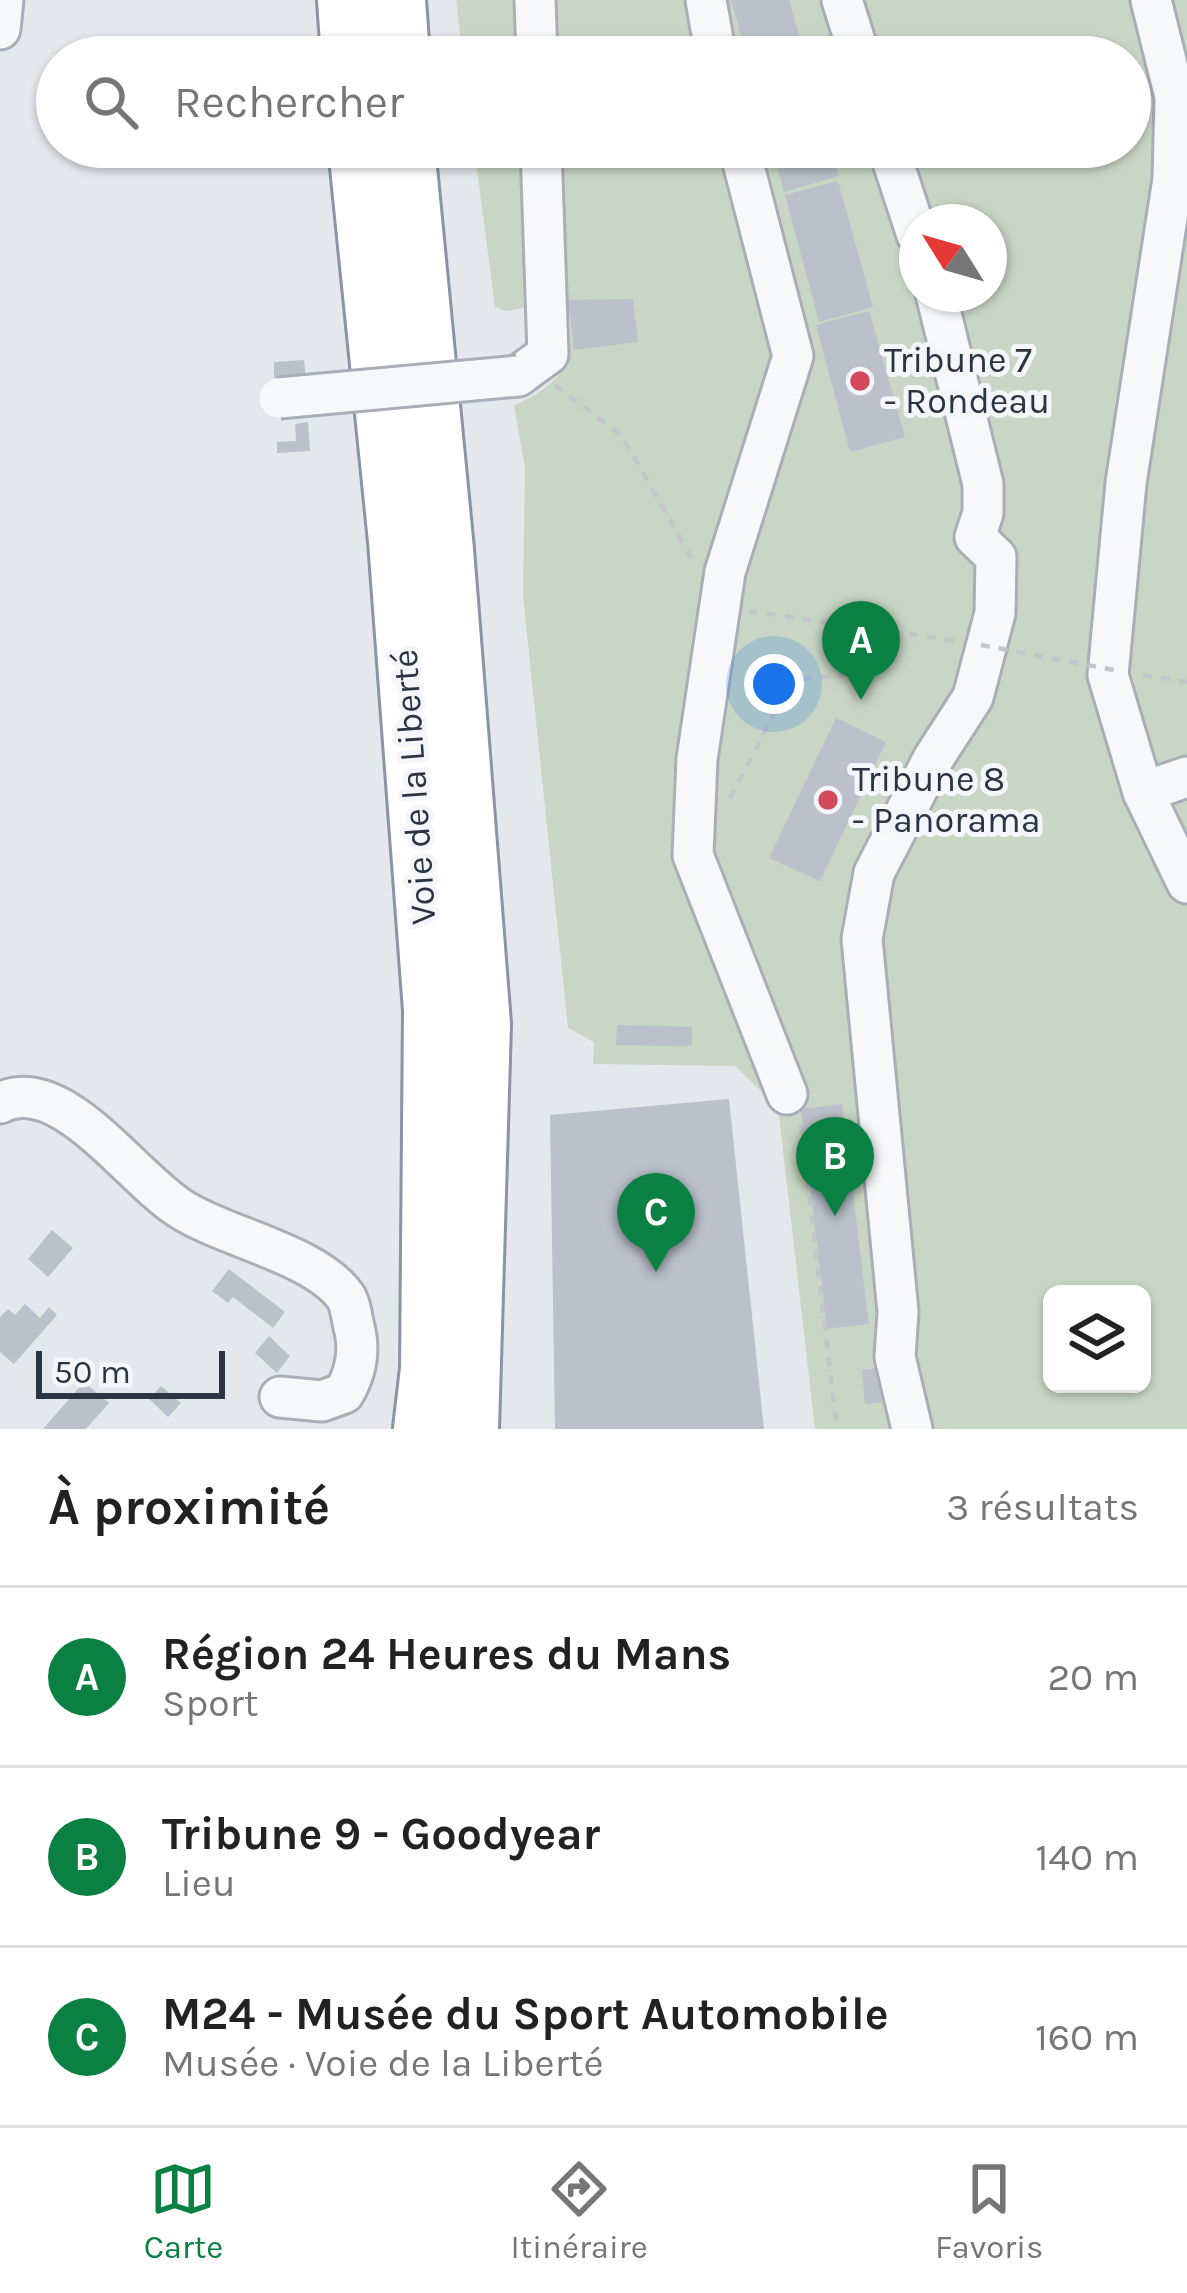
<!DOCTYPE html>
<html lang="fr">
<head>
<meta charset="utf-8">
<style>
	:root { --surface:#fff; --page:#f6f6f6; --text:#222; --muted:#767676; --line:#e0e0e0; --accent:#0b8043 }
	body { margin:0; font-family:Karla,sans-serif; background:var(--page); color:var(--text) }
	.controls { position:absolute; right:36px; bottom:36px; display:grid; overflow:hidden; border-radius:18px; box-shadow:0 3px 9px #0004 }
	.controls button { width:108px; height:108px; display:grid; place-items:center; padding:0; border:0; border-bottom:3px solid var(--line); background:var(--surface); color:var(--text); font:60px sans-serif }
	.compass { position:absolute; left:899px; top:204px; width:108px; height:108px; border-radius:50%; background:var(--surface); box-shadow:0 3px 9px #0004; rotate:307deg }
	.scale { position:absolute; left:36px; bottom:30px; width:189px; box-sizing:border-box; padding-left:12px; border:6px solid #2b3445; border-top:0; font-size:33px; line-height:42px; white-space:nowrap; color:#2b3445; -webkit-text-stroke:9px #f4f6f9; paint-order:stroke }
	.you { position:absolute; left:774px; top:684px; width:42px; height:42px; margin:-30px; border:9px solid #fff; border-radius:50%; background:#1a73e8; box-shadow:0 0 0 18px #1a73e833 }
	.badge { display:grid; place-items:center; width:78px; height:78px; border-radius:50%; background:var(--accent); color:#fff; font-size:39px; font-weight:700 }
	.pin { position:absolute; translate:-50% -99px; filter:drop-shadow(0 3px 6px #0008) }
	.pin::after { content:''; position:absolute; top:63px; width:42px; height:36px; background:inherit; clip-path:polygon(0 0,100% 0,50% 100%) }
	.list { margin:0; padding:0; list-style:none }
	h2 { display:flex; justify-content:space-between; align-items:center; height:156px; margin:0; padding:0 48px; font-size:51px }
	h2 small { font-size:39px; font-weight:400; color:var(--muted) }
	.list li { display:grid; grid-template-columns:78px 1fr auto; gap:36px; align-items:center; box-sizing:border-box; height:180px; padding:0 48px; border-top:3px solid var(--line) }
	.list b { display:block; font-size:45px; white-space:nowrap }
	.list p { margin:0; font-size:39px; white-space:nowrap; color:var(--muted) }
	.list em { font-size:39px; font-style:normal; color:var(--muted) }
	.icon { flex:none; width:66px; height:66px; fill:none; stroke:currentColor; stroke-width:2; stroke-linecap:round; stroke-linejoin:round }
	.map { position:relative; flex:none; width:1187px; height:1429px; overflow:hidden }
	.search { position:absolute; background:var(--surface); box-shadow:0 3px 9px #0004; left:36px; right:36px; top:36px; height:132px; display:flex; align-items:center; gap:30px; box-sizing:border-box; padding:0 42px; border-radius:66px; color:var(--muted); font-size:45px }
	.sheet { height:696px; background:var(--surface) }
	nav { display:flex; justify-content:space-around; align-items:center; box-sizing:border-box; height:168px; border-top:3px solid var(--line); background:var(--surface); font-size:33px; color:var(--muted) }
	nav a { display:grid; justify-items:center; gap:6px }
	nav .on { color:var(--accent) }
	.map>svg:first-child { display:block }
	.green { fill:#c9d6c5; fill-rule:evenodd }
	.building { fill:#bbc0ca }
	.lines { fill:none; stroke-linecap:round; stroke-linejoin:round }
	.minor-casing { stroke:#a9aeb7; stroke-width:45 }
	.highway-casing { stroke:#8b94a3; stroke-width:60 }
	.path { stroke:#c2c5cb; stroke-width:4.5; stroke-dasharray:9 9; stroke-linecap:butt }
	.minor { stroke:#f7f8fa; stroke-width:39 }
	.highway { stroke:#fff; stroke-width:54 }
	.minor-bridge-casing { stroke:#a9aeb7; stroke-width:45; stroke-linecap:butt }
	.path-bridge { stroke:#c2c5cb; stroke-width:4.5; stroke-dasharray:9 9; stroke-linecap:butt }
	.minor-bridge { stroke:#f7f8fa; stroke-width:39 }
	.poi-dot { fill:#d1495b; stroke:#f4f6f9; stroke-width:4.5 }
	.labels { text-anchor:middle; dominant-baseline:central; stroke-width:10; stroke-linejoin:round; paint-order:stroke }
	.poi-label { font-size:36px; fill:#2b3445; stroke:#f4f6f9; text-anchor:start }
	.street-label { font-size:36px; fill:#2b3445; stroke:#f4f6f9 }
</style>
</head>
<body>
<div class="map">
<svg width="1187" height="1429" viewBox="0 0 1187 1429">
	<rect width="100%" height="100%" fill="#e4e7ec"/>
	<path class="green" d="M456,0H1187V1429H815L778,1107L735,1066L593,1064L594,1042L568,1028L523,596L525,467L514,406C570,379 575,359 568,300L506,311L495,307L474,147H1130V57H463ZM917,222H989V294H917ZM1052,1294H1142V1384H1052Z"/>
	<g class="building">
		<polygon points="731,0 789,0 805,57 747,57"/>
		<polygon points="772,147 830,147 839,176 784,192"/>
		<polygon points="838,181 873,307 819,322 785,195"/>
		<polygon points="633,299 638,342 574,350 568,300"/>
		<polygon points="869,311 905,437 850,452 816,325"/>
		<polygon points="304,360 307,392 294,392 294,377 274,378 274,362"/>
		<polygon points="308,422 310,451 277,453 277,442 296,441 295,424"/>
		<polygon points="836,718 886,742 820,881 769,858"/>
		<polygon points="617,1025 692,1027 692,1046 616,1045"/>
		<polygon points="729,1099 764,1429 555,1429 550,1115"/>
		<polygon points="842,1104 869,1324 827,1329 801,1109"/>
		<polygon points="52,1230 73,1248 48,1277 28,1259"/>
		<polygon points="229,1269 285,1312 273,1328 233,1297 228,1303 212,1291"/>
		<polygon points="25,1304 40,1318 49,1307 57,1315 14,1364 0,1352 0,1317 8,1309 15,1315"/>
		<polygon points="269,1336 290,1356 277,1373 255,1353"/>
		<polygon points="884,1367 888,1402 865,1404 862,1370"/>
		<polygon points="84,1382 109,1403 86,1429 43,1429"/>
		<polygon points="161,1386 181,1403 168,1417 149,1399"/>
	</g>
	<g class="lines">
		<defs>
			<g id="minor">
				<polyline points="535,0 537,57"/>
				<polyline points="706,0 716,57"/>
				<polyline points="842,0 860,57"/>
				<polyline points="1151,0 1175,97 1173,179 1126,483 1108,675 1143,792 1187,883"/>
				<polyline points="0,29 3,0"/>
				<polyline points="739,147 793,356 725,572 697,759 693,855 787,1094"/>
				<polyline points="888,147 917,235"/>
				<polyline points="518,376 548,354 541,147"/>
				<polyline points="1143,792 1187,777"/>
				<path d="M0,1103C61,1072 131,1178 181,1209C224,1237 315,1254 345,1296C351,1304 352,1321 355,1331C360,1354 355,1374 344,1393L322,1401L280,1397"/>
				<polyline points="912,1429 895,1357 898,1312 862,939 874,873 933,759 973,697 995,613 996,557 975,537 983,513 983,484 936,294"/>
			</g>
			<g id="highway">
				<polyline points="345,0 349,57"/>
				<polyline points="398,0 402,57"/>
				<polyline points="356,147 396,541 431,1010 428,1369 421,1429"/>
				<polyline points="407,147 446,550 483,1024 471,1429"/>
			</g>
		</defs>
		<use href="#minor" class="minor-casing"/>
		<use href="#highway" class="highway-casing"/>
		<g class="path">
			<polyline points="555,385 622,436 693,561"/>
			<polyline points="749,611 957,641"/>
			<polyline points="1143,675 1187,682"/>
			<polyline points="730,798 792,680 845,675 848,623"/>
			<polyline points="801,1125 837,1429"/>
		</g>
		<use href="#minor" class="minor"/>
		<use href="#highway" class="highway"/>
		<defs>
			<polyline id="minor-bridge" points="279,398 518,376"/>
		</defs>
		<use href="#minor-bridge" class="minor-bridge-casing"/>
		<polyline class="path-bridge" points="981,645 1114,670"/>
		<use href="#minor-bridge" class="minor-bridge"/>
	</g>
	<g class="poi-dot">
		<circle cx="860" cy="381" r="12"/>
		<circle cx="828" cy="800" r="12"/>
	</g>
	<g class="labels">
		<g class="poi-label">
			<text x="884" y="360">Tribune 7<tspan x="884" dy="41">- Rondeau</tspan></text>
			<text x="852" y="779">Tribune 8<tspan x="852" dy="41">- Panorama</tspan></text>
		</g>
		<g class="street-label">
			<text transform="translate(414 787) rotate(-94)">Voie de la Liberté</text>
		</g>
	</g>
</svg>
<div class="controls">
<button><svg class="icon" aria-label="layers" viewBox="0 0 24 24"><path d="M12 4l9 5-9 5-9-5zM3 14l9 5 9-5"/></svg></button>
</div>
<svg class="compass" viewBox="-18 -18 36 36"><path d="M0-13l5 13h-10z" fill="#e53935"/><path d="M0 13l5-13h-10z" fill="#767676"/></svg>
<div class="scale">50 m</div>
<div class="you"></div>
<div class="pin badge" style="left:861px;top:700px">A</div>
<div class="pin badge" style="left:835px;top:1216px">B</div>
<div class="pin badge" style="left:656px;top:1272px">C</div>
<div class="search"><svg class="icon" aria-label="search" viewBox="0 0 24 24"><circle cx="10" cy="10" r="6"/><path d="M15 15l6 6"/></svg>Rechercher</div>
</div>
<section class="sheet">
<h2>À proximité<small>3 résultats</small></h2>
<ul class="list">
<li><span class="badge">A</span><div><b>Région 24 Heures du Mans</b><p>Sport</p></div><em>20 m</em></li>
<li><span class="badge">B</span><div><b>Tribune 9 - Goodyear</b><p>Lieu</p></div><em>140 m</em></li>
<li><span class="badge">C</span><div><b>M24 - Musée du Sport Automobile</b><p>Musée · Voie de la Liberté</p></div><em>160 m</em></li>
</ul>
</section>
<nav>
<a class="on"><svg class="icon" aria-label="map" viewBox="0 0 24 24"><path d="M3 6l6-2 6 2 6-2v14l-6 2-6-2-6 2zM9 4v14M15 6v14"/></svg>Carte</a>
<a><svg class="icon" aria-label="directions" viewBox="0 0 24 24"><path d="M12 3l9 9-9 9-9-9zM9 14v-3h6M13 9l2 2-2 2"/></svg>Itinéraire</a>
<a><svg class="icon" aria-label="saved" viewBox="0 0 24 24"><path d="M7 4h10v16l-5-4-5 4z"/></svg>Favoris</a>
</nav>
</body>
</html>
